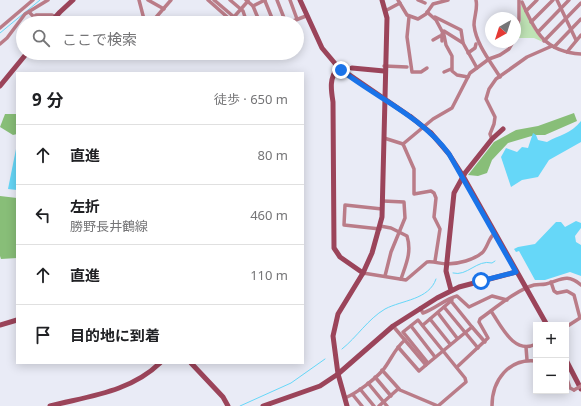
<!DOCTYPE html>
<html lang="ja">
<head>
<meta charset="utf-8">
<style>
	:root { --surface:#fff; --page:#f6f6f6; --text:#202124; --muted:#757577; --line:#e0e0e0 }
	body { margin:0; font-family:"Noto Sans","Noto Sans JP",sans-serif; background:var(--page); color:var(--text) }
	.controls { position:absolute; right:12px; bottom:12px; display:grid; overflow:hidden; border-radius:0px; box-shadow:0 2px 10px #0003 }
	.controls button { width:36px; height:36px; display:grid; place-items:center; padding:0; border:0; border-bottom:1px solid var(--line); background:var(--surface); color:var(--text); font:20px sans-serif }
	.compass { position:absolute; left:485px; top:12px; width:36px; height:36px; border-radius:50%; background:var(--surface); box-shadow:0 2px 10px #0003; rotate:219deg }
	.stop { position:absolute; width:12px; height:12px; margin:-9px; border:3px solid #1a73e8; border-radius:50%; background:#fff }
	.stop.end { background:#1a73e8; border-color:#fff; box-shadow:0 1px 4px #0008 }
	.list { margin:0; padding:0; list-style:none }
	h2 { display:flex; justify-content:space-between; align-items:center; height:52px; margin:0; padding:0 16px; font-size:17px }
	h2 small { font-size:13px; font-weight:400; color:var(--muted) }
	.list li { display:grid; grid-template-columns:26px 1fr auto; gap:12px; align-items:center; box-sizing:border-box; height:60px; padding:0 16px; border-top:1px solid var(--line) }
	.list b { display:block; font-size:15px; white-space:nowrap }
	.list p { margin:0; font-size:13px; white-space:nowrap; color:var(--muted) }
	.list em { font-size:13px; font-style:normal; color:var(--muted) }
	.icon { flex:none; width:22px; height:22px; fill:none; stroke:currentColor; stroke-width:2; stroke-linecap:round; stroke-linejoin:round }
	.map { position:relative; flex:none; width:581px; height:406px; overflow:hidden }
	.search { position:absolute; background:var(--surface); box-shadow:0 2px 10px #0003; left:16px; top:16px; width:288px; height:44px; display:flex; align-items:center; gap:10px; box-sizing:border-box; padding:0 14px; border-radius:22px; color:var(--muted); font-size:15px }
	.panel { position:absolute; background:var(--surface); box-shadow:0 2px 10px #0003; left:16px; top:72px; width:288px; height:292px; border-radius:0px }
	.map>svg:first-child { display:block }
	.green { fill:#bfe3b5 }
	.forest { fill:#88be78 }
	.water { fill:#66d7f8 }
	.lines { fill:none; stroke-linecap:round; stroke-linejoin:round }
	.stream { stroke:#66d7f8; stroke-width:1 }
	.street { stroke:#ba7c88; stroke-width:3.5 }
	.secondary { stroke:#9b445a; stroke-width:5 }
	.street-bridge { stroke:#ba7c88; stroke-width:3.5 }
	.secondary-bridge { stroke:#9b445a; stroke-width:5 }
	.route { stroke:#1a73e8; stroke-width:5 }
</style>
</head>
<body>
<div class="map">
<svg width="581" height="406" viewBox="0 0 581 406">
	<rect width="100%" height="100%" fill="#e9ebf6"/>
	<polygon class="green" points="521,4 535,31 543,42 534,38 516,38 521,20"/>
	<g class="forest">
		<polygon points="574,113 577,121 545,135 535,135 508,143 492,160 487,173 478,176 468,175 494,142 516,130 538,126"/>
		<polygon points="5,114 17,114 17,134 13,135 0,127"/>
		<polygon points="0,196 17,198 17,258 1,259 0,256"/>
	</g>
	<g class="water">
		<path d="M581,121V142L549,160L538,177L522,180L511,187L501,157L506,148L517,152L522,147L528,148L533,133L536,135L538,140L547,142C559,135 571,134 581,121Z"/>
		<polygon points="17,144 17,190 8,189"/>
		<polygon points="576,221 581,223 581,228 575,236 576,242 581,245 581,276 570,272 545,280 535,280 519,251 516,252 514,249 518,247 535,244 556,222 561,222 565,227"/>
	</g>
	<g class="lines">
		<g class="stream">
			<polyline points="0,33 40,0"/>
			<path d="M453,273C467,277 477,259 492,263L495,261"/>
			<path d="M342,349C357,337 368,319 385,309C402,300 429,300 436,279"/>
			<polyline points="240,406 291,383 325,359"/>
		</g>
		<g class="street">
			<polyline points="139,0 145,23"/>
			<polyline points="148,0 164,9"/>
			<polyline points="208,0 234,23"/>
			<polyline points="214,0 234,17"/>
			<polyline points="230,0 243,11 247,23"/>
			<polyline points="246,0 253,6 260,23"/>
			<polyline points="277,0 286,23"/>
			<polyline points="290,0 297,19"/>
			<polyline points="398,0 407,15 418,19 426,14 433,4 448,0"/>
			<polyline points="418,0 425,3"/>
			<path d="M476,0C478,9 474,16 474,25C476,44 490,61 500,77"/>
			<polyline points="557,0 576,40"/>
			<polyline points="265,1 274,23"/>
			<path d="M522,2C535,32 545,52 581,54"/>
			<polyline points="253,6 265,0"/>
			<polyline points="385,11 400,3"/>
			<polyline points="526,11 537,0"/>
			<polyline points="29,12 34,17 36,15 52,15 65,23"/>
			<polyline points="427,12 436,20 444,35 446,45 452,56 452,71 457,75 468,77"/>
			<polyline points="409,17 407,37 412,72 421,72 427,68"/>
			<polyline points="435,17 461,30 463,43"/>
			<polyline points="233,18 248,1"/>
			<polyline points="531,22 553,0"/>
			<polyline points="70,23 72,23"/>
			<polyline points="151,23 171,0"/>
			<polyline points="288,23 306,16"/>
			<polyline points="0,28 33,0"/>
			<polyline points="444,31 463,43 477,68"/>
			<polyline points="538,32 569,0"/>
			<polyline points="442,34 442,41"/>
			<polyline points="515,34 519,20 519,0"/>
			<polyline points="433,40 440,36 442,37"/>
			<polyline points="544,41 581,3"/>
			<polyline points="0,44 7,38 25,14 48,0"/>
			<polyline points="554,47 581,19"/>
			<polyline points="567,52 581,35"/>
			<polyline points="468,53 475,48 476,44"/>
			<polyline points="384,66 407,67"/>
			<polyline points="444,72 451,69"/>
			<polyline points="384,138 403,144"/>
			<polyline points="492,139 490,134 494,124 495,117 486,99 489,89 496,79 527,57 552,46"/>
			<polyline points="403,144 433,119 452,108 470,73 489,59 500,55 509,49 513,42"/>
			<polyline points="403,144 414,169 414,194 431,191 434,193 436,198 434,217 440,229 435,261"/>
			<polyline points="383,201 404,202 405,218 391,252 385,276"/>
			<path d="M380,226L391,228L407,236C412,252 406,264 401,279"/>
			<polyline points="380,229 344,225 345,205 382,209"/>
			<path d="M363,273L406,280L427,262C434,261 440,264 447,264C458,264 474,260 483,252C488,246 489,237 495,233"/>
			<polyline points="551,282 554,291 557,293 567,291 574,295 580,318 566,327"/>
			<polyline points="444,307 478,348"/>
			<path d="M420,308L423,313C435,309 445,299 457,296L469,307L492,296L507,300"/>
			<path d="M491,311C502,327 514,355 536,344"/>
			<polyline points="438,313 457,338"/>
			<polyline points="430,319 450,344"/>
			<polyline points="423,325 452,300"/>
			<polyline points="393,326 426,365 472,327 451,301"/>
			<polyline points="411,326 435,357"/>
			<polyline points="472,327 485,342"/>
			<polyline points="398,347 419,371 426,365"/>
			<polyline points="526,347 527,360"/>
			<polyline points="428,363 403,332 418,320 465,378 466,382 438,406"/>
			<path d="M457,367L488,338L479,322L480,319C494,309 518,289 534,285C538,284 542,285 546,284C561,280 567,273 581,285"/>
			<polyline points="382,370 400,390 438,406"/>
			<polyline points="566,376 570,388 574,390"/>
			<polyline points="375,377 391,396"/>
			<polyline points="368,383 387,406"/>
			<polyline points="360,389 374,406"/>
			<polyline points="353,395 362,406"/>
			<path d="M345,398C357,393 374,380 383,370C391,360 395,348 405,340"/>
			<polyline points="379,406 398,389"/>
			<path d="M492,406C492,380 509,358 536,361"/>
		</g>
		<g class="secondary">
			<polyline points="300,0 322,48 338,67 411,117"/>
			<polyline points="50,23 60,12 73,0"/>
			<path d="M338,67C329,79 331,89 333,102L334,248L340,257L363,273"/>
			<polyline points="352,68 384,71"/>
			<polyline points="0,86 27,53"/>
			<polyline points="431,133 449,154 463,176 547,325"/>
			<polyline points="451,290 446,271 454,193 465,173 492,139 503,129"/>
			<polyline points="0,325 17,320"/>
			<polyline points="566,360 581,389"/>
			<polyline points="191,363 223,397 228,406"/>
			<path d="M50,406C89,396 130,392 160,363"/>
			<polyline points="263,406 320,386 338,374 393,326 437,298 459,287 516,272"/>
			<polyline points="347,406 338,374 333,336 338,314 363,273 372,253 382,217 387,18 382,0"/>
		</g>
		<polyline class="street-bridge" points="574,390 581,386"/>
		<polyline class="secondary-bridge" points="411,117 431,133"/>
	</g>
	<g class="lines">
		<path class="route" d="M341,70C377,98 421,116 449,154L516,272L481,281"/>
	</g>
</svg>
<div class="controls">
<button>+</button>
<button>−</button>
</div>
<svg class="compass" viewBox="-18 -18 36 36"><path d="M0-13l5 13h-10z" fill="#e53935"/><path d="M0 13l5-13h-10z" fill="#757577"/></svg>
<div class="stop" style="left:481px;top:281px"></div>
<div class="stop end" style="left:341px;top:70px"></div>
<div class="search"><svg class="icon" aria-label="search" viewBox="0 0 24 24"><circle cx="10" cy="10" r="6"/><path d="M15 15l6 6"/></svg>ここで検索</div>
<section class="panel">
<h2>9 分<small>徒歩 · 650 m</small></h2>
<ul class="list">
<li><svg class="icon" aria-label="ahead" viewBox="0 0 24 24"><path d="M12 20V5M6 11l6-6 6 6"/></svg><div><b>直進</b></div><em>80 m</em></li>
<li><svg class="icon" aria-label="left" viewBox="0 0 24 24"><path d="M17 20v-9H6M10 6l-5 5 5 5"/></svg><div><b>左折</b><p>勝野長井鶴線</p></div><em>460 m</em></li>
<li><svg class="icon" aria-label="ahead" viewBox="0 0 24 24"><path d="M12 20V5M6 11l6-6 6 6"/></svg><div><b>直進</b></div><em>110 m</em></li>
<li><svg class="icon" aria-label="arrive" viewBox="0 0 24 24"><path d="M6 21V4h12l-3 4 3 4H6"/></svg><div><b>目的地に到着</b></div></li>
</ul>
</section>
</div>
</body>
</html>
